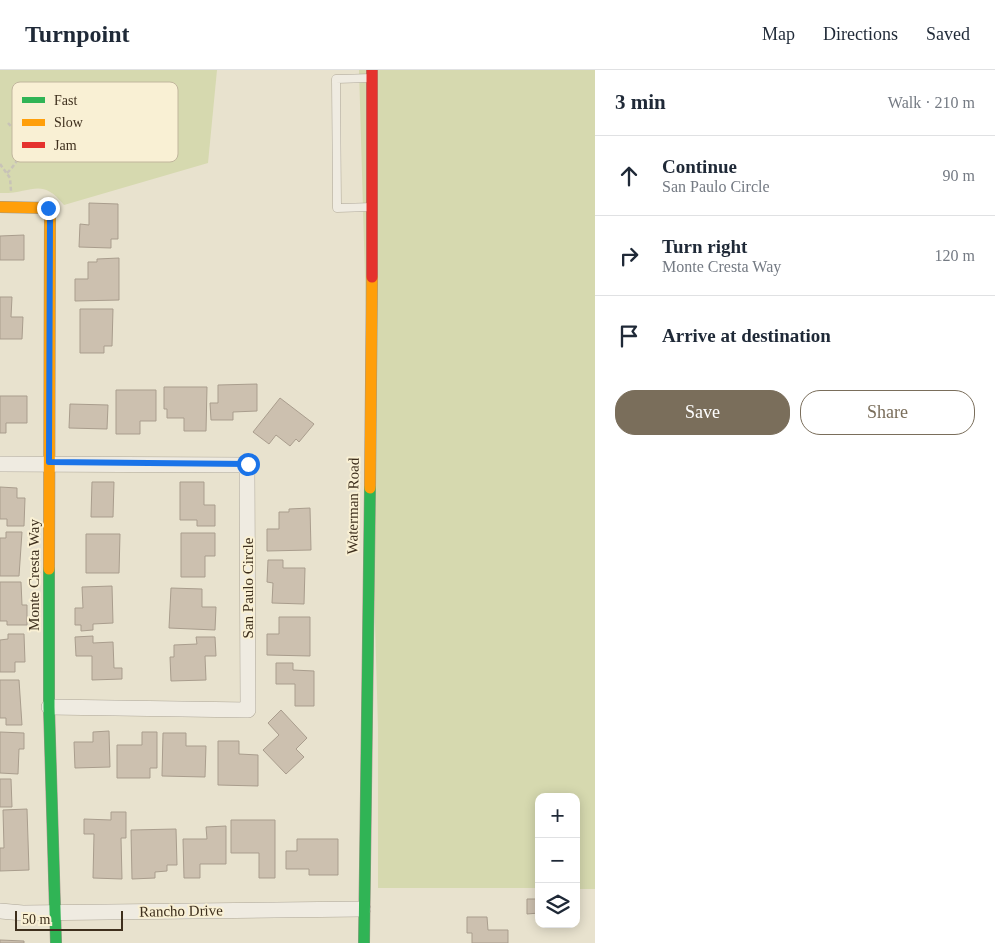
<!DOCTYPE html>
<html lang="en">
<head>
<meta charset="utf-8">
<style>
	:root { --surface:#fff; --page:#f2f2f3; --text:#1f2937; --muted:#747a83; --line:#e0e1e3; --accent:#7a6e5b }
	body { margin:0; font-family:"Times New Roman",serif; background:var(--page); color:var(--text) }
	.controls { position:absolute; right:15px; bottom:15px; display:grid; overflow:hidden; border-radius:10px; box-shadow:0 2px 12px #0003 }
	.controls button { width:45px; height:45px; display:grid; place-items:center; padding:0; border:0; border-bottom:1px solid var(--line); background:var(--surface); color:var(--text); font:25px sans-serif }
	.scale { position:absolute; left:15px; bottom:12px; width:108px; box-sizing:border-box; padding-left:5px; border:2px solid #3e2f1d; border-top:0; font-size:14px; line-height:18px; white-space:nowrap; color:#3e2f1d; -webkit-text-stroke:4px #f9f0d4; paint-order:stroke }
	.stop { position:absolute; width:15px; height:15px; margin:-11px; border:4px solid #1a73e8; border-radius:50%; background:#fff }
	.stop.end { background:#1a73e8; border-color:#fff; box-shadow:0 1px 5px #0008 }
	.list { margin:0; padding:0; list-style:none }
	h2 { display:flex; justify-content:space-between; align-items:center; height:65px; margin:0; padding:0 20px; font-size:21px }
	h2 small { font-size:16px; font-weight:400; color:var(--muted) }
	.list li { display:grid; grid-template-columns:32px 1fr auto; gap:15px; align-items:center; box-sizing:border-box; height:80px; padding:0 20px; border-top:1px solid var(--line) }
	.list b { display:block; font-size:19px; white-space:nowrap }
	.list p { margin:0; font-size:16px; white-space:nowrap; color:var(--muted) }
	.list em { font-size:16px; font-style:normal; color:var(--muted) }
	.actions { display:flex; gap:10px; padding:15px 20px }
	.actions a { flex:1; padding:11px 0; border:1px solid var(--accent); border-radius:20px; text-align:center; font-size:18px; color:var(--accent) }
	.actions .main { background:var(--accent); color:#fff }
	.icon { flex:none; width:28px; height:28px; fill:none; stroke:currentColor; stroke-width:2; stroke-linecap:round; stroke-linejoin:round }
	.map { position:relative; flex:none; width:595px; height:873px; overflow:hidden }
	header { display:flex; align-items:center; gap:30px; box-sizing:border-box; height:70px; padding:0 25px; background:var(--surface); border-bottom:1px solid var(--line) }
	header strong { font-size:24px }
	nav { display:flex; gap:28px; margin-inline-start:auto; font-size:18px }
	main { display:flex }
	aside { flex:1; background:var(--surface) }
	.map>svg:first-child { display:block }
	.green { fill:#d6d9af }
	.building { fill:#ccc0af; stroke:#a99d8d }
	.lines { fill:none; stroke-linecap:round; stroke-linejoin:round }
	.lane-casing { stroke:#ada697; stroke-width:9 }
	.street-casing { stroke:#ada697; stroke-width:16 }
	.fast-casing { stroke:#9d9687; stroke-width:12 }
	.slow-casing { stroke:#9d9687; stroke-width:12 }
	.jam-casing { stroke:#9d9687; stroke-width:12 }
	.path { stroke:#c8c3b7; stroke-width:2.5; stroke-dasharray:4 2.5; stroke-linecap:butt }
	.lane { stroke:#efebe1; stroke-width:8 }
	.street { stroke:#efebe1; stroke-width:15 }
	.fast { stroke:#30b455; stroke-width:11 }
	.slow { stroke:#ff9f0a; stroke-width:11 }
	.jam { stroke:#e5322d; stroke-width:11 }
	.route { stroke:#1a73e8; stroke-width:6 }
	.labels { text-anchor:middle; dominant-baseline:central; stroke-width:4; stroke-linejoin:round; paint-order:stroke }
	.street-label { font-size:15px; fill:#3e2f1d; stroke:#f9f0d4 }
	.key { fill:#f9f0d4; stroke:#c1b69d; stroke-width:1 }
	.key-label { font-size:14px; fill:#3e2f1d }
</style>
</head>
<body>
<header>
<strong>Turnpoint</strong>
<nav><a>Map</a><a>Directions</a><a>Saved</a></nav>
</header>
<main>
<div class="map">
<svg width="595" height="873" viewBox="0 0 595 873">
	<rect width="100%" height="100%" fill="#e8e2ce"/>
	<g class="green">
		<path d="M0,0H217L208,93L64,135C41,106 32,124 0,123Z"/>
		<polygon points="359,0 595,0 595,819 576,819 576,727 539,727 539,818 378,818 378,657"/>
	</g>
	<g class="building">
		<polygon points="89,133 118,134 118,169 111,169 111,178 79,177 80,154 89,155"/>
		<polygon points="24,165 24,190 0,190 0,166"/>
		<polygon points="119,188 119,230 75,231 75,209 88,209 88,192 97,192 97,189"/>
		<polygon points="0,227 12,227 11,247 23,247 22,269 0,269"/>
		<polygon points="80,239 113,239 112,276 104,276 104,283 80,283"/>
		<polygon points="257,314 257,341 233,342 233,350 211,350 210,333 218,333 218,315"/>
		<polygon points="164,317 207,317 206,361 184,361 184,348 167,348 167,339 164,339"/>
		<polygon points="116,320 156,320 156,351 140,351 140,364 116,364"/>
		<polygon points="0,326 27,326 27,353 6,353 6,363 0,363"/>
		<polygon points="280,328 314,354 299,372 296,369 290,376 276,365 269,374 253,362"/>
		<polygon points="70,334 108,335 107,359 69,358"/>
		<polygon points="92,412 114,412 113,447 91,447"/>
		<polygon points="180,412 204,412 204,435 215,435 215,456 197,456 197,450 180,450"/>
		<polygon points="0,417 17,418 17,428 25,428 24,456 7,456 7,449 0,449"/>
		<polygon points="310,438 311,480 267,481 267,459 279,459 279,442 289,442 289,439"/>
		<polygon points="6,462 22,462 19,506 0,506 0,468 6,468"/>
		<polygon points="181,463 215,463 215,486 205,486 205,507 181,507"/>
		<polygon points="86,464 120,464 119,503 86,503"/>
		<polygon points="268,490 283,490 283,498 305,498 304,534 272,533 273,513 267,512"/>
		<polygon points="0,512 21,512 22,535 27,535 27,555 7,555 7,551 0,551"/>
		<polygon points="112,516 113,553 93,554 93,560 81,561 81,555 75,555 75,538 83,538 82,517"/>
		<polygon points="171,518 202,519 202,537 216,537 215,560 169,558"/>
		<polygon points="279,547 310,547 310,586 267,585 267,564 279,564"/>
		<polygon points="8,564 24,564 25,592 15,592 15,602 0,602 0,570 8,569"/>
		<polygon points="93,566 93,573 113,572 114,598 122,598 122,609 92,610 92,586 76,586 75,567"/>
		<polygon points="196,567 215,567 216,586 205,586 206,610 171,611 170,587 174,587 174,575 197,574"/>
		<polygon points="276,593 293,593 293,600 314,601 314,636 295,636 295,614 276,614"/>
		<polygon points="0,610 19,610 22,655 6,655 6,648 0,648"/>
		<polygon points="281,640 307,668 296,679 304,687 286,704 263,680 279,665 268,653"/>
		<polygon points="109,661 110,697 75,698 74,672 93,672 93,662"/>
		<polygon points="0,662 24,663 24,679 19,679 18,704 0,703"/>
		<polygon points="142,662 157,662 157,698 150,698 150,708 117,708 117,675 142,675"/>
		<polygon points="163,663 186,663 186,676 206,676 205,707 162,706"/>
		<polygon points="218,671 239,671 239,684 258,685 258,716 218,715"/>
		<polygon points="0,709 11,709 12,737 0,737"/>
		<polygon points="27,739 29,800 0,801 0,778 4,778 3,740"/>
		<polygon points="111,742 126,742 126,768 121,768 122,809 93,808 94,764 84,764 84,749 111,750"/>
		<polygon points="231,750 275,750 275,808 259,808 259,783 231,783"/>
		<polygon points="226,756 226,794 200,794 200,808 184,808 183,769 207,769 206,757"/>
		<polygon points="176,759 177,795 167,795 167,801 155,802 155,808 132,809 131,760"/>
		<polygon points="297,769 338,769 338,805 309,805 309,799 286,799 286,781 297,781"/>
		<polygon points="527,829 539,829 539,843 527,844"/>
		<polygon points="467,847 487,847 488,860 508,860 508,873 472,873 472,863 467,863"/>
		<polygon points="0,870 24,871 24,873 0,873"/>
	</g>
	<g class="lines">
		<defs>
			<polyline id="lane" points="372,8 336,9 337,138 373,137"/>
			<g id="street">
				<polyline points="0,394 247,395 248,640 49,637"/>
				<polyline points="0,841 23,843 363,839"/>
			</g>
			<g id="fast">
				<polyline points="49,499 49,637 56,873"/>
				<polyline points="364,873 370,418"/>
			</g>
			<g id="slow">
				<polyline points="0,137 48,138 50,142 49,499"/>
				<polyline points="370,418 372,207"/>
			</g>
			<polyline id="jam" points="372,0 372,207"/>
		</defs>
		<use href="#lane" class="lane-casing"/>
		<use href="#street" class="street-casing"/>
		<use href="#fast" class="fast-casing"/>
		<use href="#slow" class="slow-casing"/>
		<use href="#jam" class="jam-casing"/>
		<g class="path">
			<polyline points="8,53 25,71"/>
			<polyline points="0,94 10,108 11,121"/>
			<path d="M7,103C26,85 18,71 41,54"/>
		</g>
		<use href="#lane" class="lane"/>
		<use href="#street" class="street"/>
		<use href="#fast" class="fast"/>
		<use href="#slow" class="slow"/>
		<use href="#jam" class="jam"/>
	</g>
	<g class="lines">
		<polyline class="route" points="48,138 50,142 49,392 248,394"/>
	</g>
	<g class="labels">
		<g class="street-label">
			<text transform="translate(353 436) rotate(-89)">Waterman Road</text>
			<text transform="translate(34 505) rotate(-90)">Monte Cresta Way</text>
			<text transform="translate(248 518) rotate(-90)">San Paulo Circle</text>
			<text transform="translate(181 841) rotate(-1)">Rancho Drive</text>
		</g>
	</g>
	<rect x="12" y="12" width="166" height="80" rx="8" class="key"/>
	<rect x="22" y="27" width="23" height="6" fill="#30b455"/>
	<rect x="22" y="49" width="23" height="7" fill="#ff9f0a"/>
	<rect x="22" y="72" width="23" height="6" fill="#e5322d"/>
	<g class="key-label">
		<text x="54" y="35">Fast</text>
		<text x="54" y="57">Slow</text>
		<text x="54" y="80">Jam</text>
	</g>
</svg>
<div class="controls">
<button>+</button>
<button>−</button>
<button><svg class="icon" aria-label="layers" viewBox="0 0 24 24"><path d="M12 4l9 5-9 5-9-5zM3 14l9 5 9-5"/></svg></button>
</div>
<div class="scale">50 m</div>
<div class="stop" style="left:248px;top:394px"></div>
<div class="stop end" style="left:48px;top:138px"></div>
</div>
<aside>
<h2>3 min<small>Walk · 210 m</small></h2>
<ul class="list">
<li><svg class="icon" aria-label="ahead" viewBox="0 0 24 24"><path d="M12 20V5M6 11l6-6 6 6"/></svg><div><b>Continue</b><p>San Paulo Circle</p></div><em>90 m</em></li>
<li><svg class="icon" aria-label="right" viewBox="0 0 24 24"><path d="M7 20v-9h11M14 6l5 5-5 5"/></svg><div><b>Turn right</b><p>Monte Cresta Way</p></div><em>120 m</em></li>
<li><svg class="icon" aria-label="arrive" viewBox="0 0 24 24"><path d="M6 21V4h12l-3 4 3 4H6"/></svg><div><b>Arrive at destination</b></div></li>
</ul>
<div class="actions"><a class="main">Save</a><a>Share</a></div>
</aside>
</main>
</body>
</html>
